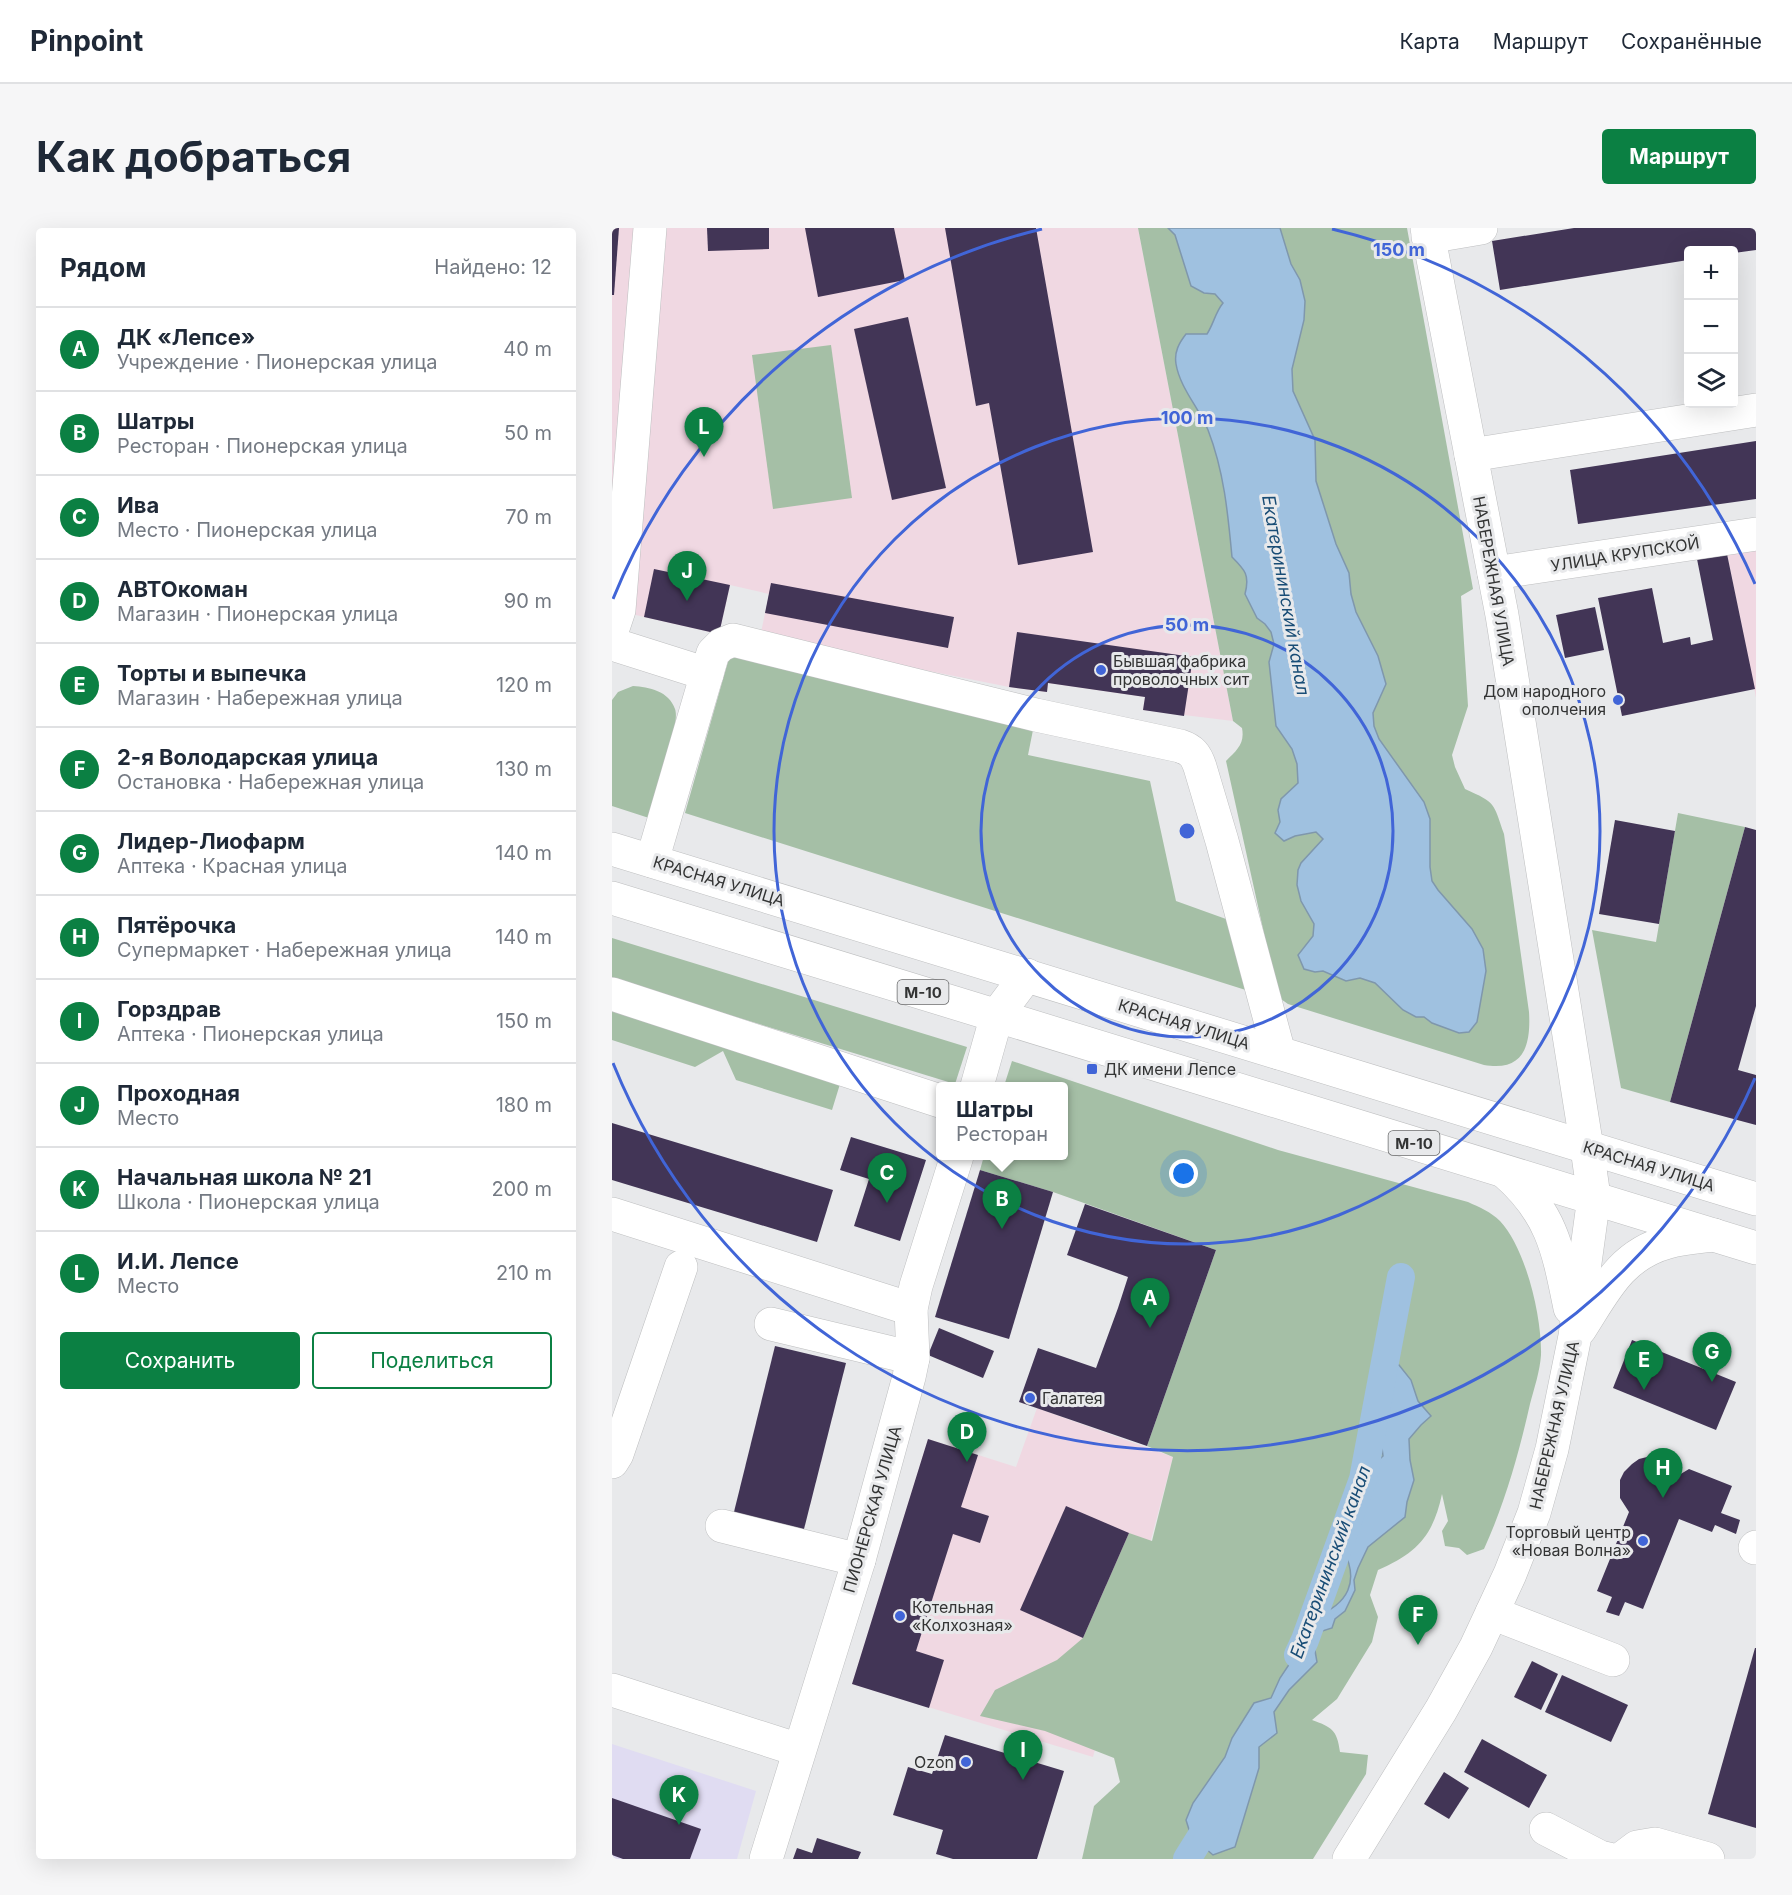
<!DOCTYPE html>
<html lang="ru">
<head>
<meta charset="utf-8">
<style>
	:root { --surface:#fff; --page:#f6f6f7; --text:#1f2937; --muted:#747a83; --line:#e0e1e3; --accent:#0b8043 }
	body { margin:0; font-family:Inter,sans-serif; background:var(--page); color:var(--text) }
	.controls { position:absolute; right:18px; top:18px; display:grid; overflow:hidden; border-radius:6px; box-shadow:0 6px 24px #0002 }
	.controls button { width:54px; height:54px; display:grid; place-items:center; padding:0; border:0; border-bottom:2px solid var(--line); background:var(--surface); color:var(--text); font:30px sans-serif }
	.you { position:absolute; left:572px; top:946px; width:21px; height:21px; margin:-15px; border:4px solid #fff; border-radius:50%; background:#1a73e8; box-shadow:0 0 0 9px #1a73e833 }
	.badge { display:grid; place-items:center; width:39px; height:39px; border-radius:50%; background:var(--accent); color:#fff; font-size:20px; font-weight:700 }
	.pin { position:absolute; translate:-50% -50px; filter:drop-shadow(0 2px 3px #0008) }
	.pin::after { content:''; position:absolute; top:32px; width:21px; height:18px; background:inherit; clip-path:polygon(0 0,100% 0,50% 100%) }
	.popup { position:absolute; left:324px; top:854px; width:132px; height:78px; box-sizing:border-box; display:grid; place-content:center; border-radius:6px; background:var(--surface); filter:drop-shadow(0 2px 4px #0005); font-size:20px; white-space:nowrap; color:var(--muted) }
	.popup b { font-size:22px; color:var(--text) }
	.popup::after { content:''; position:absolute; left:50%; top:100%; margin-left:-12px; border:12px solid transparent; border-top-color:var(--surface) }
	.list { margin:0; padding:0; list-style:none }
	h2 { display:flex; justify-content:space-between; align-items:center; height:78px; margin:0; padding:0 24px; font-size:26px }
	h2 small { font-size:20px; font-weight:400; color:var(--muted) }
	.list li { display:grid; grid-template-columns:39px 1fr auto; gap:18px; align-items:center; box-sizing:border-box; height:84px; padding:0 24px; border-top:2px solid var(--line) }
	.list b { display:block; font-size:22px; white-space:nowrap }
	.list p { margin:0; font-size:20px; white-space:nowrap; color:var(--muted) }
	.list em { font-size:20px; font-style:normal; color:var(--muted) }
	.actions { display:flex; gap:12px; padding:18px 24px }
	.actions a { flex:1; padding:14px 0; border:2px solid var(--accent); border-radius:6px; text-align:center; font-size:21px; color:var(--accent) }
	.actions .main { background:var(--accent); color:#fff }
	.icon { flex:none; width:33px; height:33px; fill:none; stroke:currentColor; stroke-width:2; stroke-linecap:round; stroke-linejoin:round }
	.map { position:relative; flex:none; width:1144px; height:1631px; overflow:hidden; border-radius:6px }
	header { display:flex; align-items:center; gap:36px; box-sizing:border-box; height:84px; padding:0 30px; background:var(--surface); border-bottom:2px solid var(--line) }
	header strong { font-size:28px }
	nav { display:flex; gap:33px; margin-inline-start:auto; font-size:21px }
	.intro { display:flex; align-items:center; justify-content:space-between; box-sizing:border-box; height:144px; padding:0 36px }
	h1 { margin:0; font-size:42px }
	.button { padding:15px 27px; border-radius:6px; background:var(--accent); color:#fff; font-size:21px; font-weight:700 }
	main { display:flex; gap:36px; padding:0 36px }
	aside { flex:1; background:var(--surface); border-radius:6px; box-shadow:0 6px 24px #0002 }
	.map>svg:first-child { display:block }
	.industrial { fill:#f0d8e2 }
	.education { fill:#e0dcf2 }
	.green { fill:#a5bfa6 }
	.water { fill:#9fc1e0; stroke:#7f97ac; stroke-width:1.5 }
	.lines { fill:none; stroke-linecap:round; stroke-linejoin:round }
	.canal { stroke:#9fc1e0; stroke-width:28 }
	.building { fill:#423556 }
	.minor-casing { stroke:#bebfc0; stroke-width:34 }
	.major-casing { stroke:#bebfc0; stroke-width:34 }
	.highway-casing { stroke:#bebfc0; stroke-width:34 }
	.minor { stroke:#fff; stroke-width:33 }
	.major { stroke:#fff; stroke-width:33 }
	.highway { stroke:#fff; stroke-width:33 }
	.ring { fill:none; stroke:#4165d7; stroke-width:3 }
	.poi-dot { fill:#4165d7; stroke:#e8e9eb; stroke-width:2 }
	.labels { text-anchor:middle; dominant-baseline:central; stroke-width:6; stroke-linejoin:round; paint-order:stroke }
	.shield { fill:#e8e9eb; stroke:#696a6b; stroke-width:1.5 }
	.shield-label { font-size:15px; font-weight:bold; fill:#333434 }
	.street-label { font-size:16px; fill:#333434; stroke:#e8e9eb }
	.poi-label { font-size:16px; fill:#333434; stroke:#e8e9eb; text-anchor:start }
	.water-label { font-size:18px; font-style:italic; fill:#194d76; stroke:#e8e9eb }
	.centre { fill:#4165d7; stroke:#e8e9eb; stroke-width:3 }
	.ring-label { font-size:18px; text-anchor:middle; font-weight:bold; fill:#4165d7; stroke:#e8e9eb; stroke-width:6; stroke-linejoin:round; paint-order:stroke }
</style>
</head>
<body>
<header>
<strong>Pinpoint</strong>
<nav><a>Карта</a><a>Маршрут</a><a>Сохранённые</a></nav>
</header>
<div class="intro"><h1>Как добраться</h1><a class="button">Маршрут</a></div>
<main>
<aside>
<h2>Рядом<small>Найдено: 12</small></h2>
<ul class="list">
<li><span class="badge">A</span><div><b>ДК «Лепсе»</b><p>Учреждение · Пионерская улица</p></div><em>40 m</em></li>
<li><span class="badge">B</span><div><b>Шатры</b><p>Ресторан · Пионерская улица</p></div><em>50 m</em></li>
<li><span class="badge">C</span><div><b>Ива</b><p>Место · Пионерская улица</p></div><em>70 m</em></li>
<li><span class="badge">D</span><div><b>АВТОкоман</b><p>Магазин · Пионерская улица</p></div><em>90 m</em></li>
<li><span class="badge">E</span><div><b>Торты и выпечка</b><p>Магазин · Набережная улица</p></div><em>120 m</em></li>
<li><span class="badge">F</span><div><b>2-я Володарская улица</b><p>Остановка · Набережная улица</p></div><em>130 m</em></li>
<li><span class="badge">G</span><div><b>Лидер-Лиофарм</b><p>Аптека · Красная улица</p></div><em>140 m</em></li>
<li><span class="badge">H</span><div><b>Пятёрочка</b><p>Супермаркет · Набережная улица</p></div><em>140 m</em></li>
<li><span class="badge">I</span><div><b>Горздрав</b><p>Аптека · Пионерская улица</p></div><em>150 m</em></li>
<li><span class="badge">J</span><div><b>Проходная</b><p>Место</p></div><em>180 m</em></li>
<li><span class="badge">K</span><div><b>Начальная школа № 21</b><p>Школа · Пионерская улица</p></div><em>200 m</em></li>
<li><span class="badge">L</span><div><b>И.И. Лепсе</b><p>Место</p></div><em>210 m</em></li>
</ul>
<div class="actions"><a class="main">Сохранить</a><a>Поделиться</a></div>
</aside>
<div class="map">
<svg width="1144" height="1631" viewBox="0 0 1144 1631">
	<rect width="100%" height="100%" fill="#e8e9eb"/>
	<g class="industrial">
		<polygon points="0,0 526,0 621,493 531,482 533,469 436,455 435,464 397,459 148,409 157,366 118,357 107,406 32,389 0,381"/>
		<polygon points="1144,322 1144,470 1115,326"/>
		<polygon points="425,1180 561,1229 481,1529 240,1456 316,1211 404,1239"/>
	</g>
	<polygon class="education" points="0,1516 144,1563 125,1631 0,1631"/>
	<g class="green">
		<path d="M526,0H795L861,361L849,368L856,478L840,527L843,539L853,561C884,575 881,574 892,606L917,784C919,817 912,844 872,837L676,776L666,769L614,533C625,522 633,516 630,500L621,493Z"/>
		<polygon points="219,117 240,270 161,281 140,127"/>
		<polygon points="119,423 422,497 416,527 538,553 564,673 614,691 640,764 73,585"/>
		<path d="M21,458C37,459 57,463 63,481C69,497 43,569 37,590L0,578V472L6,464Z"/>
		<polygon points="1066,585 1133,599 1058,874 1009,860 980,702 1044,714"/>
		<polygon points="0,710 355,819 343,856 0,751"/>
		<polygon points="0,779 228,856 220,882 124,852 111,823 83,839 0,812"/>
		<path d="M400,833L666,922L856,974C867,979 879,984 888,993C914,1021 930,1089 929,1127C928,1143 922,1161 918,1176C907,1225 893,1275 872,1321L855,1327L847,1320L833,1318L830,1303L836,1293L830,1266C821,1308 805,1325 766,1342L758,1367L766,1389L760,1414L725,1471L700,1492C719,1499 725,1501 728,1524L756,1527L754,1546L701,1631H470L482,1578L508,1554L502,1530L433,1503L368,1488L383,1462L445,1432L471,1410L517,1305L540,1313L561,1229L535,1218L604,1022L441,964L368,942L372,928H452V858H392Z"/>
	</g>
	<g class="water">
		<path d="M556,0H668L679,36L688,52L693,73L692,92L680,141L681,163L703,212L704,253L724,316L737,345L739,366L744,384L766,428L774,456L761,485L762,498L767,511L812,574L818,591V639L820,653L826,662L860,701L871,721L874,743L865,794L857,804L847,805L820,795L812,789H804L791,782L763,755L748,750L734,753L711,743L703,744L692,741L686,727L701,708L702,696L689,673L685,657L686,642L689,635L711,611L704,604L683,608L672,613L663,605L668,594L666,582L669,571L686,555L685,536L680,521L664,498L657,434L662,416L659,404L653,396L645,390L633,366C638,347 633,342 620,329C616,286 612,243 596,202C587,180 568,160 564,136C562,124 567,115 574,106H595C602,95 603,85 611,75L603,66L592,65L579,58L563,7Z"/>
		<path d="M764,1137H787L799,1152L806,1173L819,1188L809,1197L797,1211L798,1232L802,1252L795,1274L793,1289L756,1319L746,1340L742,1352L743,1362L733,1383L723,1391L720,1400L707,1404L702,1417L705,1434L677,1462L662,1484L665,1505L647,1519V1540L623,1619L601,1627L579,1608L574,1592L581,1575L613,1529L620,1510L642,1475L659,1470L668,1450L682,1429L703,1389C736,1376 748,1354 731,1321L755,1243L771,1228L768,1204L772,1177Z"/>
	</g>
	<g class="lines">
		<g class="canal">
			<polyline points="686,1427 693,1412 751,1251 789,1049"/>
			<polyline points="575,1631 605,1583"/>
		</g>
	</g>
	<g class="building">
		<polygon points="0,0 7,0 2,67 0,67"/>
		<polygon points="95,0 157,0 157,21 96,23"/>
		<polygon points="193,0 282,0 293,52 206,69"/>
		<polygon points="333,0 424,0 481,324 406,337 377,175 364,178"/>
		<polygon points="962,0 1144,0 1144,22 1122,25 1122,22 1076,22 1076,32 888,62 880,13"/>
		<polygon points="296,89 334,260 280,272 242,101"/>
		<polygon points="1144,213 1144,271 966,296 958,242"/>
		<polygon points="1115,326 1143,461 1010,488 986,370 1040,360 1051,415 1078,409 1079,417 1101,412 1085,331"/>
		<polygon points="42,341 118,357 107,406 32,389"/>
		<polygon points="159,355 342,389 336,420 153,385"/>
		<polygon points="983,379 992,422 953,430 944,387"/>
		<polygon points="405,404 581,429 572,488 531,482 533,469 436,455 435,464 397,459"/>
		<polygon points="1003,592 1063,603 1047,696 987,686"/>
		<polygon points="1133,599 1144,602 1144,778 1126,842 1144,847 1144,897 1058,874"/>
		<polygon points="0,895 221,962 205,1014 0,952"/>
		<polygon points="239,909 314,932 288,1013 242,998 257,951 228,942"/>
		<polygon points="368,942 441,964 397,1111 323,1089"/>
		<polygon points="473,976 604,1022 535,1218 407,1174 426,1120 484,1140 506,1080 516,1049 455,1027"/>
		<polygon points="327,1100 382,1123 371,1150 316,1127"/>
		<polygon points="1020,1112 1124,1154 1104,1202 1001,1160"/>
		<polygon points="163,1118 234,1135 190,1309 120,1292"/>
		<polygon points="316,1211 366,1227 349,1279 377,1288 368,1315 341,1306 326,1353 304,1423 332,1432 317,1480 240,1456"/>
		<polygon points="1035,1229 1053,1233 1060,1237 1067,1247 1077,1241 1120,1258 1109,1285 1128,1292 1124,1306 1103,1297 1100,1304 1067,1291 1031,1381 1013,1374 1007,1388 994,1384 1000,1369 985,1363 1017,1284 1008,1270 1008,1252 1012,1244 1020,1236 1027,1231"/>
		<polygon points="454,1278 517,1305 471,1410 408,1382"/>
		<polygon points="1143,1420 1144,1420 1144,1600 1096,1586"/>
		<polygon points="920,1433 946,1446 929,1482 902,1469"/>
		<polygon points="950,1447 1016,1477 999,1514 933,1484"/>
		<polygon points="333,1507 452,1543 425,1631 341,1631 324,1626 331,1602 281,1587 296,1539 320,1546"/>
		<polygon points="870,1511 935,1547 917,1580 852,1544"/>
		<polygon points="832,1544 857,1560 837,1591 812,1576"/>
		<polygon points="0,1570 89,1601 78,1631 11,1631 0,1627"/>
		<polygon points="205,1610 249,1624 246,1631 181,1631 185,1620 200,1625"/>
	</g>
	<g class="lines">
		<defs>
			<g id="minor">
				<polyline points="815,0 890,387 975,920"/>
				<polyline points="816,9 869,0"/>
				<polyline points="859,227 1144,182"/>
				<polyline points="882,345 1144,306"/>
				<polyline points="0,403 7,382 38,0"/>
				<polyline points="0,416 95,446"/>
				<path d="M40,633L101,425L109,417L121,412L424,487L568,518C580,522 584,527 588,539L610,613L667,825"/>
				<polyline points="0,766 328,873"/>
				<polyline points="365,858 385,787 415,747"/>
				<polyline points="0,986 299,1081"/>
				<polyline points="159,1096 301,1130"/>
				<polyline points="0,1234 5,1226 69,1039"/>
				<polyline points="110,1298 247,1332"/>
				<polyline points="1143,1320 1144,1319"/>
				<polyline points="880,1385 1001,1432"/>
				<polyline points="0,1462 187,1522"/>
				<polyline points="934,1601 988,1629 997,1631"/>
				<polyline points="154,1631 247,1332 297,1149 301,1130 299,1081 304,1058 345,928"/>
				<polyline points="1009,1631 1025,1619 1043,1616 1096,1631"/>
			</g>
			<g id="major">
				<path d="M893,944C940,985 946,1021 958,1080"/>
				<path d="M968,1101C992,1064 1008,1027 1056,1014C1071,1010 1087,1009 1102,1007"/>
				<polyline points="737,1631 829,1482 864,1419 898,1346 922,1285 940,1221 963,1108 982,969 975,920"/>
			</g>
			<g id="highway">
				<polyline points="0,621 1144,971"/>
				<polyline points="0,670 1144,1020"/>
			</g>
		</defs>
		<use href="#minor" class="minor-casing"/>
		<use href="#major" class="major-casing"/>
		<use href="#highway" class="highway-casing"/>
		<use href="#minor" class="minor"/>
		<use href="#major" class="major"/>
		<use href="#highway" class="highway"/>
	</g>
	<g class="ring">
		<circle cx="575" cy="603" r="206"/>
		<circle cx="575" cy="603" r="413"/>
		<path d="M1143 850A619 619 0 0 1 1 835M1 371A619 619 0 0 1 430 1M720 1A619 619 0 0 1 1143 356"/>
	</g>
	<g class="poi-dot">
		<circle cx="489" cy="442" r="6"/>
		<circle cx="1006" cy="472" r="6"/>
		<rect x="474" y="835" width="12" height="12" rx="3"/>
		<circle cx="418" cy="1170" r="6"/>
		<circle cx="1031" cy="1313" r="6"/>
		<circle cx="288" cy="1388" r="6"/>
		<circle cx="354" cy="1534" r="6"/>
	</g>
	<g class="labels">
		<g class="shield">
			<rect x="285.5" y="752" width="51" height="24" rx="4.5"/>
			<rect x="776.5" y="903" width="51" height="24" rx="4.5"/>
		</g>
		<g class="shield-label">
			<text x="311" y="764">М-10</text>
			<text x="802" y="915">М-10</text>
		</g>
		<g class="street-label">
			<text transform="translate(1013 326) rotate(-9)">УЛИЦА КРУПСКОЙ</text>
			<text transform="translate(882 353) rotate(80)">НАБЕРЕЖНАЯ УЛИЦА</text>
			<text transform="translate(107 653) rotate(17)">КРАСНАЯ УЛИЦА</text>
			<text transform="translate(572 796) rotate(17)">КРАСНАЯ УЛИЦА</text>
			<text transform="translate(1037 938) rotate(17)">КРАСНАЯ УЛИЦА</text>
			<text transform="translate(942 1197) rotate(-77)">НАБЕРЕЖНАЯ УЛИЦА</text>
			<text transform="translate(260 1281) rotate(-74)">ПИОНЕРСКАЯ УЛИЦА</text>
		</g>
		<g class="poi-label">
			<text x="501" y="433">Бывшая фабрика<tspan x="501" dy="18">проволочных сит</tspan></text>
			<text x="994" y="463" text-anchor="end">Дом народного<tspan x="994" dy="18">ополчения</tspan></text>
			<text x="492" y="841">ДК имени Лепсе</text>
			<text x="430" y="1170">Галатея</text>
			<text x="1019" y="1304" text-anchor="end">Торговый центр<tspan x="1019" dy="18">«Новая Волна»</tspan></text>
			<text x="300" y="1379">Котельная<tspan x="300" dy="18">«Колхозная»</tspan></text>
			<text x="342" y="1534" text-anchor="end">Ozon</text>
		</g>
		<g class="water-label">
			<text transform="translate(674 367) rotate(80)">Екатерининский канал</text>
			<text transform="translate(718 1334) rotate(-70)">Екатерининский канал</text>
		</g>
	</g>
	<circle cx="575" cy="603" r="9" class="centre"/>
	<g class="ring-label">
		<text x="787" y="28">150 m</text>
		<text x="575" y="196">100 m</text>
		<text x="575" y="403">50 m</text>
	</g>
</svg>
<div class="controls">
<button>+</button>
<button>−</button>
<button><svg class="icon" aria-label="layers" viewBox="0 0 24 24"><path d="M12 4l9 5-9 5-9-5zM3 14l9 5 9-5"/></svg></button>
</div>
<div class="you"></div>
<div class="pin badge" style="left:538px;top:1100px">A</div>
<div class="pin badge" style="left:390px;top:1001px">B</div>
<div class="popup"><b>Шатры</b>Ресторан</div>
<div class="pin badge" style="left:275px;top:975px">C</div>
<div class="pin badge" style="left:355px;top:1234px">D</div>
<div class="pin badge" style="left:1032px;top:1162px">E</div>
<div class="pin badge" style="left:806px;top:1417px">F</div>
<div class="pin badge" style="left:1100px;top:1154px">G</div>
<div class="pin badge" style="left:1051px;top:1270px">H</div>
<div class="pin badge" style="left:411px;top:1552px">I</div>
<div class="pin badge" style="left:75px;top:373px">J</div>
<div class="pin badge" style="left:67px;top:1597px">K</div>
<div class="pin badge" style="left:92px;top:229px">L</div>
</div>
</main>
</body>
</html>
